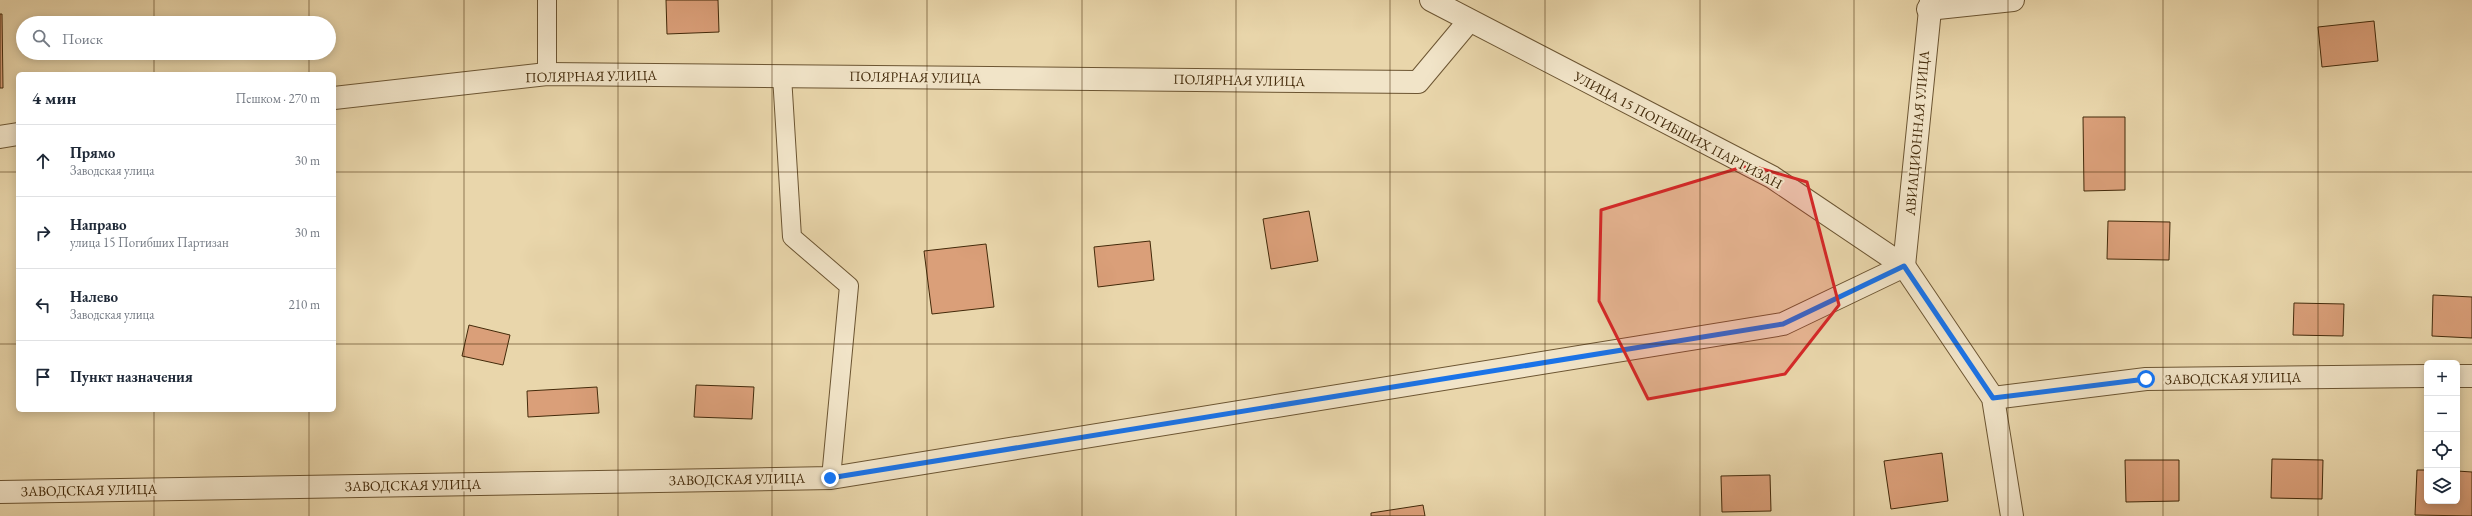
<!DOCTYPE html>
<html lang="ru">
<head>
<meta charset="utf-8">
<style>
	:root { --surface:#fff; --page:#f2f2f3; --text:#1f2937; --muted:#747a83; --line:#e0e1e3 }
	body { margin:0; font-family:"EB Garamond",serif; background:var(--page); color:var(--text) }
	.controls { position:absolute; right:12px; bottom:12px; display:grid; overflow:hidden; border-radius:6px; box-shadow:0 2px 10px #0003 }
	.controls button { width:36px; height:36px; display:grid; place-items:center; padding:0; border:0; border-bottom:1px solid var(--line); background:var(--surface); color:var(--text); font:20px sans-serif }
	.stop { position:absolute; width:12px; height:12px; margin:-9px; border:3px solid #1a73e8; border-radius:50%; background:#fff }
	.stop.end { background:#1a73e8; border-color:#fff; box-shadow:0 1px 4px #0008 }
	.list { margin:0; padding:0; list-style:none }
	h2 { display:flex; justify-content:space-between; align-items:center; height:52px; margin:0; padding:0 16px; font-size:17px }
	h2 small { font-size:13px; font-weight:400; color:var(--muted) }
	.list li { display:grid; grid-template-columns:26px 1fr auto; gap:12px; align-items:center; box-sizing:border-box; height:72px; padding:0 16px; border-top:1px solid var(--line) }
	.list b { display:block; font-size:15px; white-space:nowrap }
	.list p { margin:0; font-size:13px; white-space:nowrap; color:var(--muted) }
	.list em { font-size:13px; font-style:normal; color:var(--muted) }
	.icon { flex:none; width:22px; height:22px; fill:none; stroke:currentColor; stroke-width:2; stroke-linecap:round; stroke-linejoin:round }
	.map { position:relative; flex:none; width:2472px; height:516px; overflow:hidden }
	.search { position:absolute; background:var(--surface); box-shadow:0 2px 10px #0003; left:16px; top:16px; width:320px; height:44px; display:flex; align-items:center; gap:10px; box-sizing:border-box; padding:0 14px; border-radius:22px; color:var(--muted); font-size:15px }
	.panel { position:absolute; background:var(--surface); box-shadow:0 2px 10px #0003; left:16px; top:72px; width:320px; height:340px; border-radius:6px }
	.map>svg:first-child { display:block }
	.building { fill:#da9f79; stroke:#432a0a }
	.lines { fill:none; stroke-linecap:round; stroke-linejoin:round }
	.service-casing { stroke:#6c5532; stroke-width:20 }
	.minor-casing { stroke:#6c5532; stroke-width:24 }
	.tertiary-casing { stroke:#6c5532; stroke-width:24 }
	.service { stroke:#f1e4c8; stroke-width:18 }
	.minor { stroke:#f1e4c8; stroke-width:22 }
	.tertiary { stroke:#f1e4c8; stroke-width:22 }
	.route { stroke:#1a73e8; stroke-width:5 }
	.marked { fill:#d62828; fill-opacity:0.2; stroke:#d62828; stroke-width:3; stroke-linejoin:round }
	.grid { fill:none; stroke:#432a0a; stroke-width:1; stroke-opacity:0.55 }
	.labels { text-anchor:middle; dominant-baseline:central; stroke-width:4; stroke-linejoin:round; paint-order:stroke }
	.street-label { font-size:14px; fill:#432a0a; stroke:#f1e4c8 }
</style>
</head>
<body>
<div class="map">
<svg width="2472" height="516" viewBox="0 0 2472 516">
	<rect width="100%" height="100%" fill="#e9d6ab"/>
	<filter id="stains"><feTurbulence type="fractalNoise" baseFrequency=".005" numOctaves="4"/><feColorMatrix values="0 0 0 0 .2 0 0 0 0 .09 0 0 0 0 .02 0 0 0 .5 -.17"/></filter>
	<radialGradient id="worn" r=".72"><stop offset=".6" stop-color="#630" stop-opacity="0"/><stop offset="1" stop-color="#630" stop-opacity=".3"/></radialGradient>
	<g class="building">
		<polygon points="666,0 718,0 719,32 667,34"/>
		<polygon points="0,14 2,14 3,88 0,88"/>
		<polygon points="2374,21 2378,61 2322,67 2318,27"/>
		<polygon points="2083,117 2125,117 2125,190 2084,191"/>
		<polygon points="1309,211 1318,261 1271,269 1263,219"/>
		<polygon points="2108,221 2170,222 2169,260 2107,259"/>
		<polygon points="1150,241 1154,280 1098,287 1094,247"/>
		<polygon points="986,244 994,307 932,314 924,251"/>
		<polygon points="2433,295 2472,297 2472,338 2432,336"/>
		<polygon points="2294,303 2344,304 2343,336 2293,335"/>
		<polygon points="469,325 510,335 503,365 462,356"/>
		<polygon points="696,385 754,387 752,419 694,417"/>
		<polygon points="597,387 599,413 528,417 527,391"/>
		<polygon points="1942,453 1948,501 1891,509 1884,461"/>
		<polygon points="2272,459 2323,460 2322,499 2271,498"/>
		<polygon points="2125,460 2179,460 2179,501 2126,502"/>
		<polygon points="2417,470 2427,470 2427,501 2457,501 2457,471 2472,472 2472,516 2415,515"/>
		<polygon points="1770,475 1771,511 1722,512 1721,476"/>
		<polygon points="1423,505 1425,516 1371,516 1371,513"/>
	</g>
	<g class="lines">
		<defs>
			<g id="service">
				<polyline points="547,0 547,74"/>
				<polyline points="782,76 792,237 849,286 831,478"/>
			</g>
			<g id="minor">
				<polyline points="1928,9 2013,0"/>
				<polyline points="334,98 547,74 1418,82 1469,21"/>
				<polyline points="0,137 18,134"/>
				<polyline points="2457,376 2472,376"/>
				<polyline points="1993,398 2146,379 2427,376"/>
				<polyline points="0,492 831,478 1783,324 1904,266"/>
			</g>
			<g id="tertiary">
				<polyline points="1431,0 1772,177 1904,266 1993,398 2012,516"/>
				<polyline points="1904,266 1931,0"/>
			</g>
		</defs>
		<use href="#service" class="service-casing"/>
		<use href="#minor" class="minor-casing"/>
		<use href="#tertiary" class="tertiary-casing"/>
		<use href="#service" class="service"/>
		<use href="#minor" class="minor"/>
		<use href="#tertiary" class="tertiary"/>
	</g>
	<g class="lines">
		<polyline class="route" points="830,478 1783,324 1904,266 1993,398 2146,379"/>
	</g>
	<path class="marked" d="M1749,165L1807,182L1839,305L1785,374L1648,399L1599,301L1601,210Z"/>
	<path class="grid" d="M154,0V23M309,0V23M464,0V516M618,0V516M772,0V516M927,0V516M1082,0V516M1236,0V516M1390,0V516M1545,0V516M1700,0V516M1854,0V516M2008,0V516M2163,0V516M2318,0V516M154,53V74M309,53V74M0,172H18M334,172H2472M0,344H18M334,344H2472M154,410V516M309,410V516"/>
	<g class="labels">
		<g class="street-label">
			<text transform="translate(591 76) rotate(-1)">ПОЛЯРНАЯ УЛИЦА</text>
			<text transform="translate(915 77) rotate(1)">ПОЛЯРНАЯ УЛИЦА</text>
			<text transform="translate(1239 80) rotate(1)">ПОЛЯРНАЯ УЛИЦА</text>
			<text transform="translate(1678 130) rotate(28)">УЛИЦА 15 ПОГИБШИХ ПАРТИЗАН</text>
			<text transform="translate(1917 133) rotate(-85)">АВИАЦИОННАЯ УЛИЦА</text>
			<text transform="translate(2233 378) rotate(-1)">ЗАВОДСКАЯ УЛИЦА</text>
			<text transform="translate(737 479) rotate(-1)">ЗАВОДСКАЯ УЛИЦА</text>
			<text transform="translate(413 485) rotate(-1)">ЗАВОДСКАЯ УЛИЦА</text>
			<text transform="translate(89 490) rotate(-1)">ЗАВОДСКАЯ УЛИЦА</text>
		</g>
	</g>
	<rect width="100%" height="100%" filter="url(#stains)"/>
	<rect width="100%" height="100%" fill="url(#worn)"/>
</svg>
<div class="controls">
<button>+</button>
<button>−</button>
<button><svg class="icon" aria-label="locate" viewBox="0 0 24 24"><circle cx="12" cy="12" r="6"/><path d="M12 2v4M12 18v4M2 12h4M18 12h4"/></svg></button>
<button><svg class="icon" aria-label="layers" viewBox="0 0 24 24"><path d="M12 4l9 5-9 5-9-5zM3 14l9 5 9-5"/></svg></button>
</div>
<div class="stop" style="left:2146px;top:379px"></div>
<div class="stop end" style="left:830px;top:478px"></div>
<div class="search"><svg class="icon" aria-label="search" viewBox="0 0 24 24"><circle cx="10" cy="10" r="6"/><path d="M15 15l6 6"/></svg>Поиск</div>
<section class="panel">
<h2>4 мин<small>Пешком · 270 m</small></h2>
<ul class="list">
<li><svg class="icon" aria-label="ahead" viewBox="0 0 24 24"><path d="M12 20V5M6 11l6-6 6 6"/></svg><div><b>Прямо</b><p>Заводская улица</p></div><em>30 m</em></li>
<li><svg class="icon" aria-label="right" viewBox="0 0 24 24"><path d="M7 20v-9h11M14 6l5 5-5 5"/></svg><div><b>Направо</b><p>улица 15 Погибших Партизан</p></div><em>30 m</em></li>
<li><svg class="icon" aria-label="left" viewBox="0 0 24 24"><path d="M17 20v-9H6M10 6l-5 5 5 5"/></svg><div><b>Налево</b><p>Заводская улица</p></div><em>210 m</em></li>
<li><svg class="icon" aria-label="arrive" viewBox="0 0 24 24"><path d="M6 21V4h12l-3 4 3 4H6"/></svg><div><b>Пункт назначения</b></div></li>
</ul>
</section>
</div>
</body>
</html>
